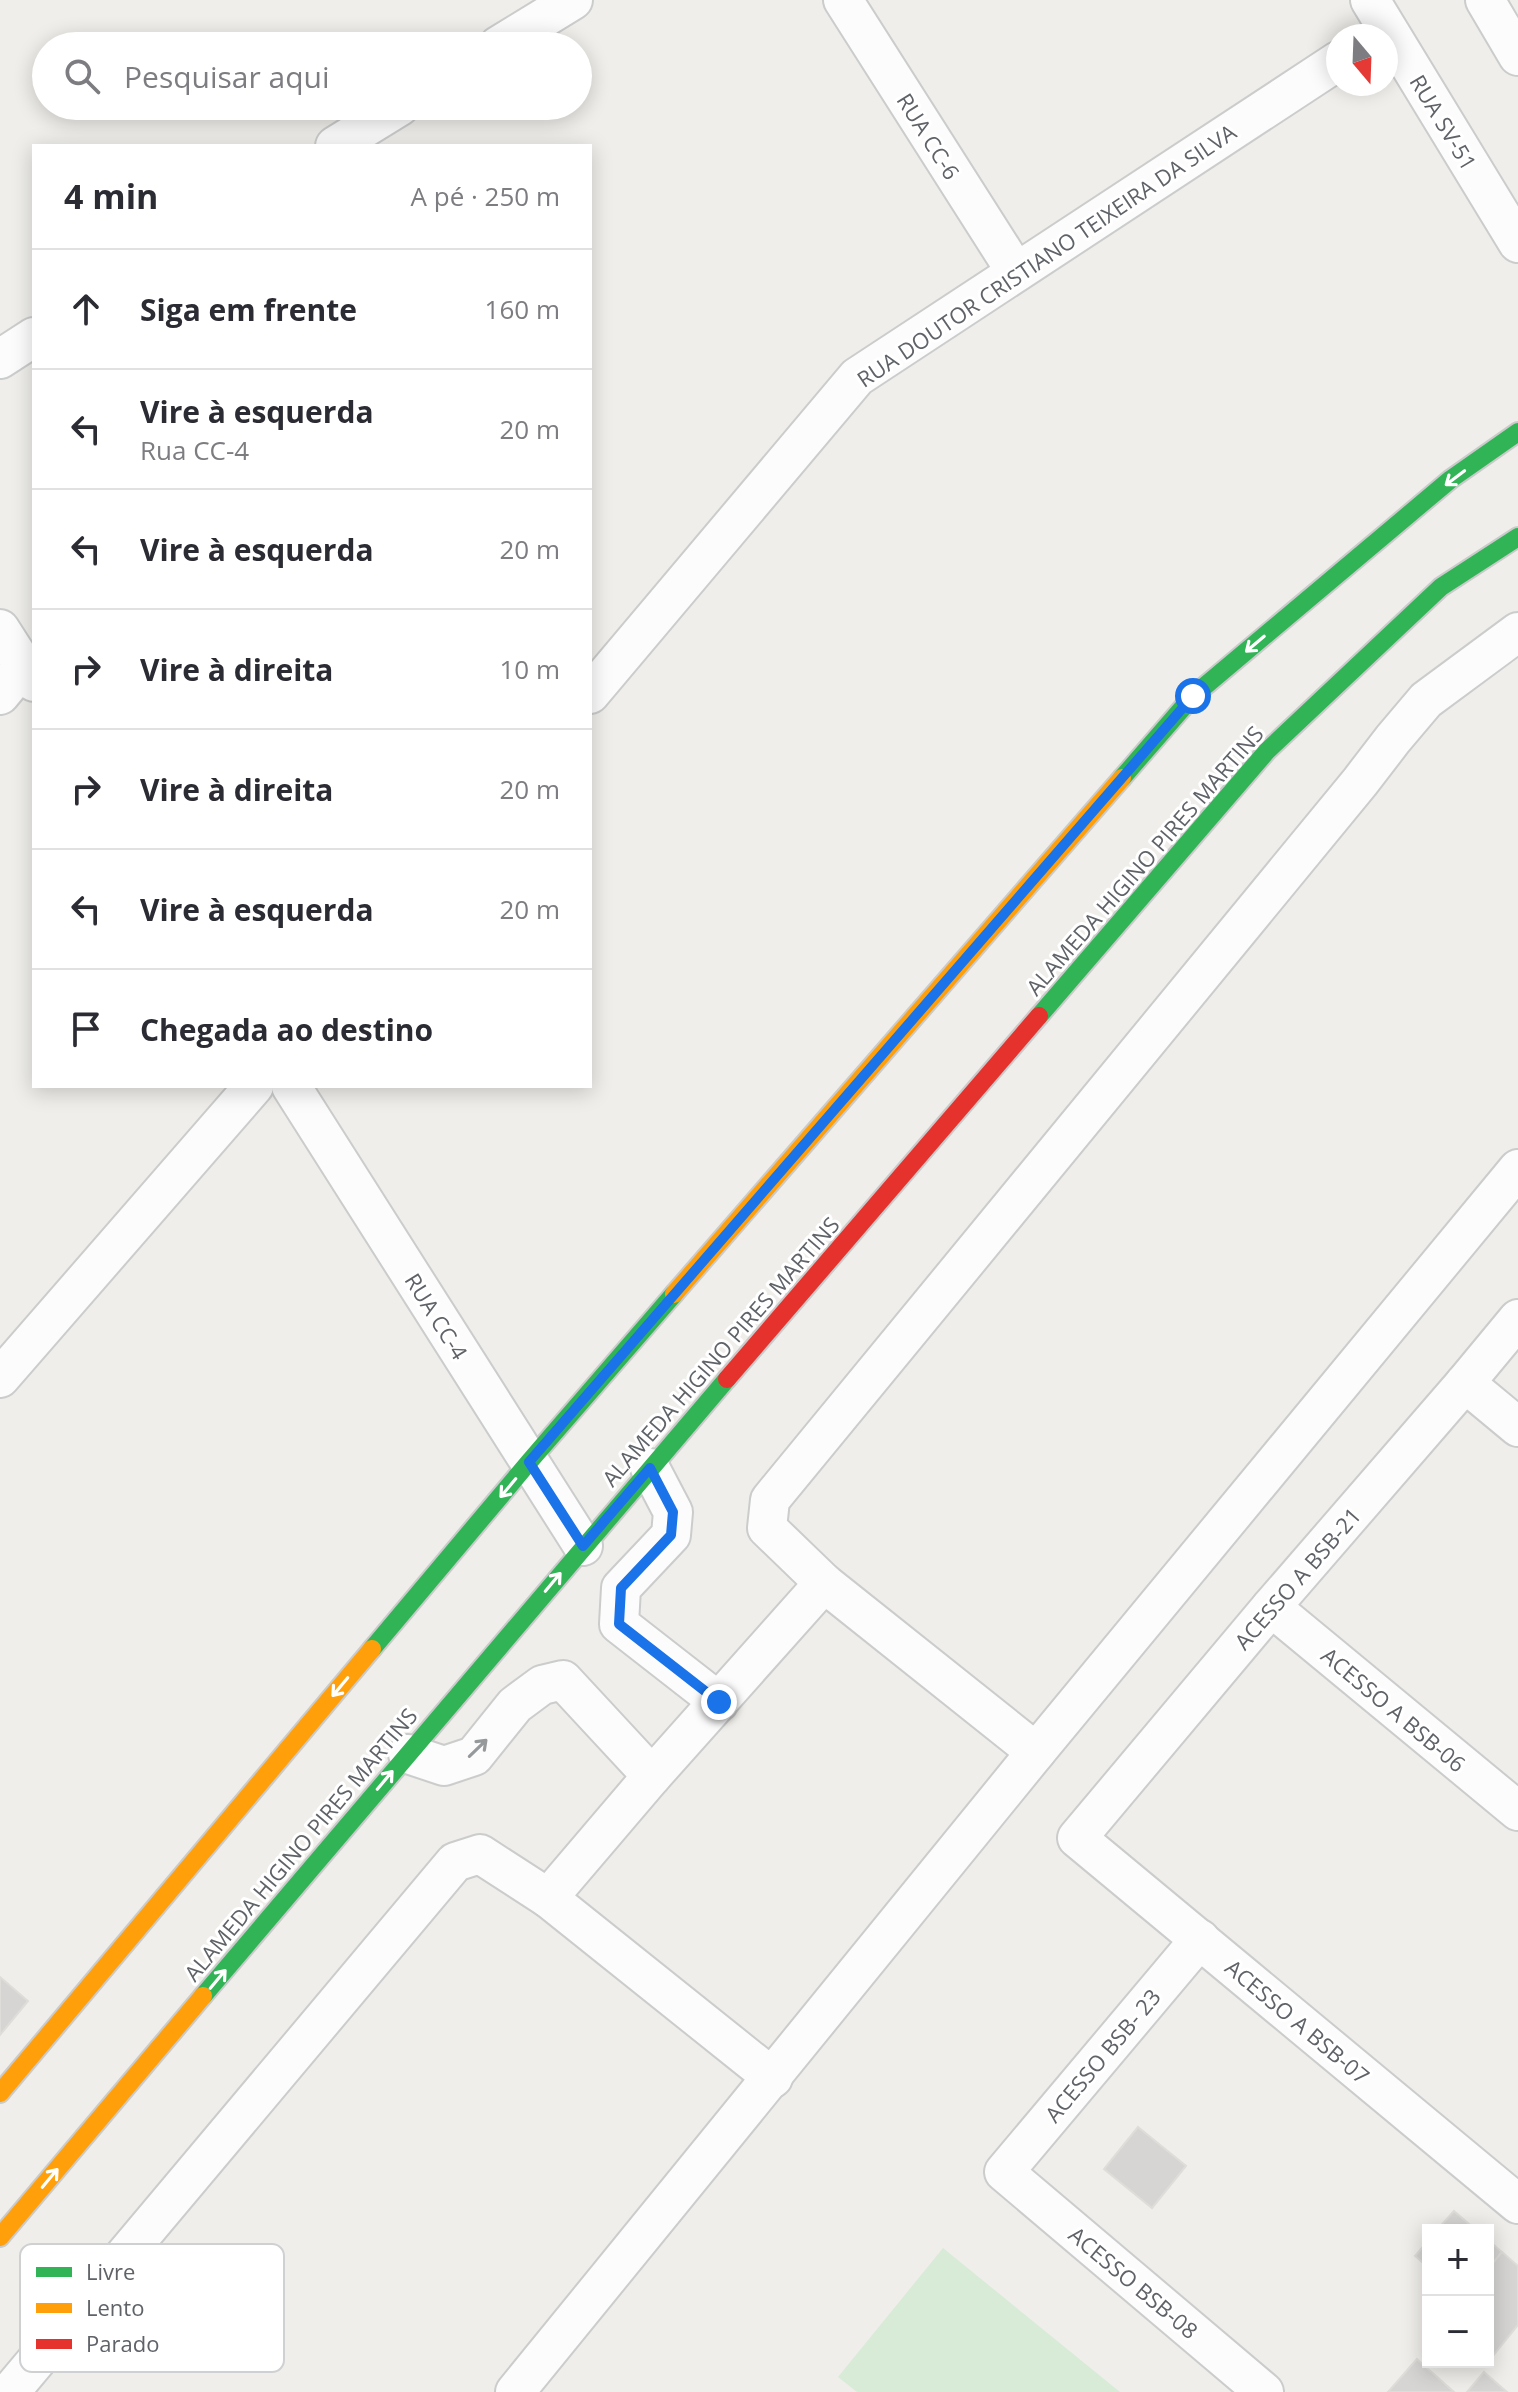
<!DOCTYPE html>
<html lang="pt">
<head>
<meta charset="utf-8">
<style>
	:root { --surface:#fff; --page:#f2f2f3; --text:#2b2b33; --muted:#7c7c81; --line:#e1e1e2 }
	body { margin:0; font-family:"Open Sans",sans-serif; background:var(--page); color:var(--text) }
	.controls { position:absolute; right:24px; bottom:24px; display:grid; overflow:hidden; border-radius:0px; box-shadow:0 4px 20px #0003 }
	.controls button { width:72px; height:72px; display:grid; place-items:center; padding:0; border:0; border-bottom:2px solid var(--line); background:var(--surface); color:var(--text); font:40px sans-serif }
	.compass { position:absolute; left:1326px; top:24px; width:72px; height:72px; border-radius:50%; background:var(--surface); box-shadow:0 4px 20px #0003; rotate:161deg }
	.stop { position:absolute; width:24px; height:24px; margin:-18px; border:6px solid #1a73e8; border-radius:50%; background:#fff }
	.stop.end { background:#1a73e8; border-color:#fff; box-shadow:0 2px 8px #0008 }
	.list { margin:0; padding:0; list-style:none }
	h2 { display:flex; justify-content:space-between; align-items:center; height:104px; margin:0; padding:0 32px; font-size:34px }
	h2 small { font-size:26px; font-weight:400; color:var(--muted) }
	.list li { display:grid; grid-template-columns:52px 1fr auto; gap:24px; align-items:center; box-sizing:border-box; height:120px; padding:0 32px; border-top:2px solid var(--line) }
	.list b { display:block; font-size:30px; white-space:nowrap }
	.list p { margin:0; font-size:26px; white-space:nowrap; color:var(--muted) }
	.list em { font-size:26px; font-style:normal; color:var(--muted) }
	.icon { flex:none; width:44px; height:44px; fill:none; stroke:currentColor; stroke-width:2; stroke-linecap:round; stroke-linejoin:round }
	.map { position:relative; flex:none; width:1518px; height:2392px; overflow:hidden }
	.search { position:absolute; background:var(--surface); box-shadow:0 4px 20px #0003; left:32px; top:32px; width:560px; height:88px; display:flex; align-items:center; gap:20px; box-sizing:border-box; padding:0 28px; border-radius:44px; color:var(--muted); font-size:30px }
	.panel { position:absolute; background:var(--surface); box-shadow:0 4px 20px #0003; left:32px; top:144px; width:560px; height:944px; border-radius:0px }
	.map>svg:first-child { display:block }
	.green { fill:#d8ebd6 }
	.building { fill:#d6d5d3; stroke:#deddd9; stroke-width:2 }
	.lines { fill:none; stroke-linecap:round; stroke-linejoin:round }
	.street-casing { stroke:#cbcccc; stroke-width:42 }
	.fast-casing { stroke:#cacacb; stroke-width:22 }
	.slow-casing { stroke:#cacacb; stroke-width:22 }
	.jam-casing { stroke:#cacacb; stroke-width:22 }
	.street { stroke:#fdfcfc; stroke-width:38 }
	.fast { stroke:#30b455; stroke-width:18 }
	.slow { stroke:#ff9f0a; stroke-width:18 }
	.jam { stroke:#e5322d; stroke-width:18 }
	.oneway { stroke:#fff }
	.oneway2 { stroke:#96999c }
	.route { stroke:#1a73e8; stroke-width:10 }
	.labels { text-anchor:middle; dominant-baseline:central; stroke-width:6; stroke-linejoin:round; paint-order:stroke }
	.street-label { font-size:22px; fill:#5f6368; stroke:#fff }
	.key { fill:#fff; stroke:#cfd0d2; stroke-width:2 }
	.key-label { font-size:22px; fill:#5f6368 }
</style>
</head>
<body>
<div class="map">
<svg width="1518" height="2392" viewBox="0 0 1518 2392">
	<rect width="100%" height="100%" fill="#efeeea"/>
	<polygon class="green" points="943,2248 1120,2392 857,2392 838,2377"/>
	<g class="building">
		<polygon points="0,1977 28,2001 0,2035"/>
		<polygon points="1138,2127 1186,2166 1152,2208 1104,2169"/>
		<polygon points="1454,2211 1476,2230 1437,2230"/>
		<polygon points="1488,2240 1502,2252 1488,2269"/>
		<polygon points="1428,2241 1428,2267 1415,2256"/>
		<polygon points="1502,2252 1518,2266 1518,2325 1488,2362 1488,2269"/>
		<polygon points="1417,2359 1454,2392 1388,2392"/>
		<polygon points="1484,2372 1507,2392 1467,2392"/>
	</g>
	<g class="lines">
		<defs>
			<g id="street">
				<polyline points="843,0 1016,272"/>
				<polyline points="1370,0 1518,243"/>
				<polyline points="1485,0 1518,56"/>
				<polyline points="498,46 573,0"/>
				<polyline points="335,146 400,106"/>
				<polyline points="0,359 34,337"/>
				<polyline points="0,629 34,682"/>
				<polyline points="590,694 857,377 1338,61"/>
				<polyline points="0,695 24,666"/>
				<polyline points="291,1086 583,1546"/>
				<polyline points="1518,1319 1465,1383 1271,1607 1077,1838 1518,2204"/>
				<polyline points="0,1378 254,1086"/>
				<polyline points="1465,1383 1518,1427"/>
				<polyline points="650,1468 673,1512 671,1535 621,1588 619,1624 719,1702"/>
				<polyline points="824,1583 767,1528 770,1500 1360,782 1393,739 1426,700 1518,632"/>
				<polyline points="1271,1607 1518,1811"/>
				<polyline points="408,1754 444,1766 474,1756 515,1705 542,1685 563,1680 652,1776"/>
				<polyline points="1200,1939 1004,2172 1264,2392"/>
				<polyline points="773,2078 548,1898 652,1776 824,1583 1036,1752"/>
				<polyline points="10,2392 455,1862 480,1854 548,1898"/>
				<polyline points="515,2392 1036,1752 1518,1169"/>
			</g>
			<g id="fast">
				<polyline points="1122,778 1193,696 1451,479 1518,432"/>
				<polyline points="1039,1016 1267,751 1441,587 1518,537"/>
				<polyline points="372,1649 529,1462 674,1294"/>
				<polyline points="203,1996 727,1379"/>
			</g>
			<g id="slow">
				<polyline points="674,1294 1122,778"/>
				<polyline points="0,2093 372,1649"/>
				<polyline points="0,2237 203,1996"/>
			</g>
			<polyline id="jam" points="727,1379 1039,1016"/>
		</defs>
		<use href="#street" class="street-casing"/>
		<use href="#fast" class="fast-casing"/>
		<use href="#slow" class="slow-casing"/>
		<use href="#jam" class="jam-casing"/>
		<use href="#street" class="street"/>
		<use href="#fast" class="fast"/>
		<use href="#slow" class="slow"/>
		<use href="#jam" class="jam"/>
	</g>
	<defs><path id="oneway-shaft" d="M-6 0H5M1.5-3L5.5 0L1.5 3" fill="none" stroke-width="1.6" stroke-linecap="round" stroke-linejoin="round" transform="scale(2)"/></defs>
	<g class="oneway">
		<use href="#oneway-shaft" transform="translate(1455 478) rotate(143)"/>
		<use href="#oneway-shaft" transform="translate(1255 644) rotate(140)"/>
		<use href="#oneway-shaft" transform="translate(508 1488) rotate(130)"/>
		<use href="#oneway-shaft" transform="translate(553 1582) rotate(-50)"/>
		<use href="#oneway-shaft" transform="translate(340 1687) rotate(130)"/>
		<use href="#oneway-shaft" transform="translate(385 1780) rotate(-50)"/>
		<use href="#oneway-shaft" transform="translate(218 1979) rotate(-50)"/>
		<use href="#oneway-shaft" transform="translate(50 2178) rotate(-50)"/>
	</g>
	<use class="oneway2" href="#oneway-shaft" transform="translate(478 1748) rotate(-44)"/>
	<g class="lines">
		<polyline class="route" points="719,1702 619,1624 621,1588 671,1535 673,1512 650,1468 583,1546 529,1462 1193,696"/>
	</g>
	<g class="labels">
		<g class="street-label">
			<text transform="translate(1444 122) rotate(59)">RUA SV-51</text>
			<text transform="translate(929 136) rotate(58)">RUA CC-6</text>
			<text transform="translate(1046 255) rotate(-34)">RUA DOUTOR CRISTIANO TEIXEIRA DA SILVA</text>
			<text transform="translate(1144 860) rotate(-49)">ALAMEDA HIGINO PIRES MARTINS</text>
			<text transform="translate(437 1316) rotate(58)">RUA CC-4</text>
			<text transform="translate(720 1351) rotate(-49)">ALAMEDA HIGINO PIRES MARTINS</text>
			<text transform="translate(1297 1578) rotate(-49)">ACESSO A BSB-21</text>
			<text transform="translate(1394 1709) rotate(40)">ACESSO A BSB-06</text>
			<text transform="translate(300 1844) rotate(-50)">ALAMEDA HIGINO PIRES MARTINS</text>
			<text transform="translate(1298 2021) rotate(40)">ACESSO A BSB-07</text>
			<text transform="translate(1102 2055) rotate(-50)">ACESSO BSB- 23</text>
			<text transform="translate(1134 2282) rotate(40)">ACESSO BSB-08</text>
		</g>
	</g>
	<rect x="20" y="2244" width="264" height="128" rx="12" class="key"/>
	<rect x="36" y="2267" width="36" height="10" fill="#30b455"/>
	<rect x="36" y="2303" width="36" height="10" fill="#ff9f0a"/>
	<rect x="36" y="2339" width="36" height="10" fill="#e5322d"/>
	<g class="key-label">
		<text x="86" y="2280">Livre</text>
		<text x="86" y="2316">Lento</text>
		<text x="86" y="2352">Parado</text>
	</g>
</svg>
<div class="controls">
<button>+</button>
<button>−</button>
</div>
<svg class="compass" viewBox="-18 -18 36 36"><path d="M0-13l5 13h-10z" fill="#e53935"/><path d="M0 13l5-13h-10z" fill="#7c7c81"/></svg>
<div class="stop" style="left:1193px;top:696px"></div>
<div class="stop end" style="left:719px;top:1702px"></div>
<div class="search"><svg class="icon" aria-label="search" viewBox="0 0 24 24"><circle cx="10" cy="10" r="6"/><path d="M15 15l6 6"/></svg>Pesquisar aqui</div>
<section class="panel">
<h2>4 min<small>A pé · 250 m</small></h2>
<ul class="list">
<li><svg class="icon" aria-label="ahead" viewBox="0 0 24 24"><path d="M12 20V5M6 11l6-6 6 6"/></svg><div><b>Siga em frente</b></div><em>160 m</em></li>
<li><svg class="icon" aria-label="left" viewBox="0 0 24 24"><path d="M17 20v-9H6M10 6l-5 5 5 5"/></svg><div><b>Vire à esquerda</b><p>Rua CC-4</p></div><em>20 m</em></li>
<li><svg class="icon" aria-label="left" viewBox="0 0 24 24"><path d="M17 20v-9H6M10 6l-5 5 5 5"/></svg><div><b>Vire à esquerda</b></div><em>20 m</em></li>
<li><svg class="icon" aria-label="right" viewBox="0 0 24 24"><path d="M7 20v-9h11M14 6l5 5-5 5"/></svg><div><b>Vire à direita</b></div><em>10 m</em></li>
<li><svg class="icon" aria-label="right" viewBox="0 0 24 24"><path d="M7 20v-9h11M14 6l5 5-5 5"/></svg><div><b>Vire à direita</b></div><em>20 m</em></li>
<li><svg class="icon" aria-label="left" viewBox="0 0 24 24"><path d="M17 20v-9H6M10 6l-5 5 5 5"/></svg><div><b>Vire à esquerda</b></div><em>20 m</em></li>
<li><svg class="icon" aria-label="arrive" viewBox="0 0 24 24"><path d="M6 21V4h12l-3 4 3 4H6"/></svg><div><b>Chegada ao destino</b></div></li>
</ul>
</section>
</div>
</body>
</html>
